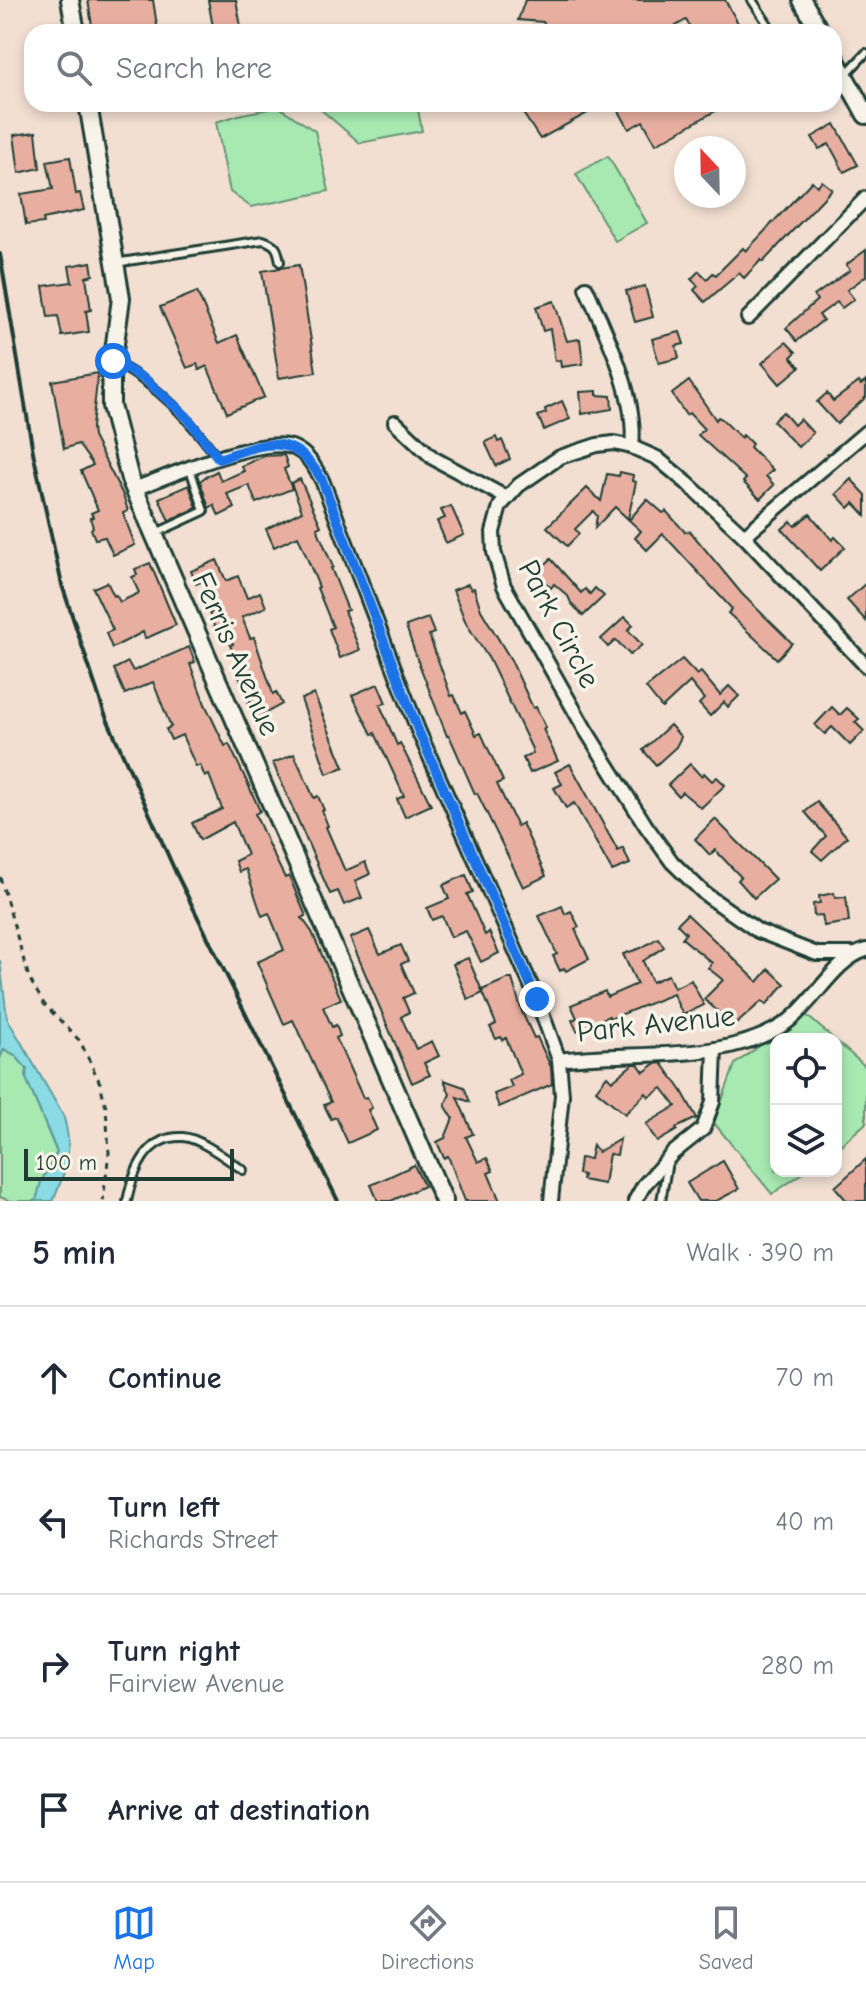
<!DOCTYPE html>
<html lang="en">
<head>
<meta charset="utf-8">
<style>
	:root { --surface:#fff; --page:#f2f2f3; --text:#1f2937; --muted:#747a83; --line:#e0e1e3; --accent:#1a73e8 }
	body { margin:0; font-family:"Comic Neue",sans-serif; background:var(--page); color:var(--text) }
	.controls { position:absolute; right:24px; bottom:24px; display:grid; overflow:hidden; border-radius:16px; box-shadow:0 4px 12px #0003 }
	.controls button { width:72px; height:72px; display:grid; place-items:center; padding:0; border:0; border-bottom:2px solid var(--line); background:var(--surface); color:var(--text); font:40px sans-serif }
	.compass { position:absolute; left:674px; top:136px; width:72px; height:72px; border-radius:50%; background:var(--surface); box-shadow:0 4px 12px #0003; rotate:338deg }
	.scale { position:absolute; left:24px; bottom:20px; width:210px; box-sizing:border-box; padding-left:8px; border:4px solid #1f3d34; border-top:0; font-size:22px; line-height:28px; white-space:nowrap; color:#1f3d34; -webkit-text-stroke:6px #f7f3e8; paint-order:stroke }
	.stop { position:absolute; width:24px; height:24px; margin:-18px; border:6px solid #1a73e8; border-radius:50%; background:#fff }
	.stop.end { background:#1a73e8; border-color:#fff; box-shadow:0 2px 8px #0008 }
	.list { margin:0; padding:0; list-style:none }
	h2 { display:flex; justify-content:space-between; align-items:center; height:104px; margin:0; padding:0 32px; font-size:34px }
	h2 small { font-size:26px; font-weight:400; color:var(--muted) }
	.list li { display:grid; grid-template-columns:52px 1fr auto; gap:24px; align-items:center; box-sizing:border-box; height:144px; padding:0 32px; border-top:2px solid var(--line) }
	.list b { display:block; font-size:30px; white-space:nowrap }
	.list p { margin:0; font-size:26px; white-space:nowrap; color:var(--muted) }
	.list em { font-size:26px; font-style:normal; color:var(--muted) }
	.icon { flex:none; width:44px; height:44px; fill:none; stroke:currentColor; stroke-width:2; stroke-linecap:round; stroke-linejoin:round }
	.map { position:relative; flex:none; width:866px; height:1201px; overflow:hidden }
	.search { position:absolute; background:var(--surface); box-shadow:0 4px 12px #0003; left:24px; right:24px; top:24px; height:88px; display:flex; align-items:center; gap:20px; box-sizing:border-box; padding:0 28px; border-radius:24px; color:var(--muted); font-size:30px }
	.sheet { height:680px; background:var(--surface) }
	nav { display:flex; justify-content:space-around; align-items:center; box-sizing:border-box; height:112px; border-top:2px solid var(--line); background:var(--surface); font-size:22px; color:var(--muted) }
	nav a { display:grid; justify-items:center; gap:4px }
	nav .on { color:var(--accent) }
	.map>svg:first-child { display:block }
	.green { fill:#a8e9b2; stroke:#649373; stroke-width:2 }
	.water { fill:#8adbe3; stroke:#5f9c9d; stroke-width:2 }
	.building { fill:#e8afa0; stroke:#1f3d34; stroke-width:2 }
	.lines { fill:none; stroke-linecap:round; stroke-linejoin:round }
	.service-casing { stroke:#1f3d34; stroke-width:12 }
	.minor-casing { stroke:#1f3d34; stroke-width:18 }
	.tertiary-casing { stroke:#1f3d34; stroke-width:22 }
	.path { stroke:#1f3d34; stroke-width:3; stroke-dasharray:6 6; stroke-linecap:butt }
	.service { stroke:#f7f3e8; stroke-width:6 }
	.minor { stroke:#f7f3e8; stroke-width:12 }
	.tertiary { stroke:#f7f3e8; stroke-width:16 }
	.rail { stroke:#1f3d34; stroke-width:4 }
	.route { stroke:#1a73e8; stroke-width:10 }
	.labels { text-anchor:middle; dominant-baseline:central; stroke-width:7; stroke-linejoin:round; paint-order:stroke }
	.street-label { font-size:30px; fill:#1f3d34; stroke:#f7f3e8 }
</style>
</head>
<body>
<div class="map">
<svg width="866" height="1201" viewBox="0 0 866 1201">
	<rect width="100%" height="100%" fill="#f2dfd2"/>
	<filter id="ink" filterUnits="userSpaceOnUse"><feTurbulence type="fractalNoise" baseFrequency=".0125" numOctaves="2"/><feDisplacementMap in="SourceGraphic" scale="16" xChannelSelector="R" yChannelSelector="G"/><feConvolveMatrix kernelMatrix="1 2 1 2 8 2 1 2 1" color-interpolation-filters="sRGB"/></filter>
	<g filter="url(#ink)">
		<g class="green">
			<polygon points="318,104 417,104 422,131 360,143 319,108"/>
			<polygon points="279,107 315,131 329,191 251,207 230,192 216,122 242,114"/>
			<polygon points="608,156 647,223 615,241 576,174"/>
			<polygon points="804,1013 834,1039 776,1039 776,1171 806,1171 772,1194 714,1123 735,1064"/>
			<polygon points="836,1041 866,1067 866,1123 836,1149"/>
			<polygon points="4,1049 15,1055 27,1069 26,1078 57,1153 41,1182 36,1201 10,1201 0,1197 0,1058"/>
		</g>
		<path class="water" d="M0,960L7,1018L63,1115C74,1150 67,1168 53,1201H36L41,1182L57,1152L26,1078L27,1069L15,1055L4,1049L0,1058V1070Z"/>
		<g class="building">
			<polygon points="88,0 153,0 158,32 93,32"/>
			<polygon points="208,0 236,0 242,32 214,32"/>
			<polygon points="525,0 725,0 743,32 693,32 686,20 665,32 549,32 543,22 518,20"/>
			<polygon points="517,104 604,104 540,139"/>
			<polygon points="615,104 728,104 656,144 643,121 629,129"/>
			<polygon points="835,124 858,165 844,172 829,144 819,149 812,137"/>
			<polygon points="36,132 40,168 19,173 14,135"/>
			<polygon points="70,157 76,194 80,193 84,210 43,219 44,223 26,225 21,194 53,189 47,161"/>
			<polygon points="812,181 817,186 822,181 832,189 763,262 761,260 744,278 739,273 705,302 694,290 698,286 691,279 699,271 707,279 713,273 716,275 743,248 746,251"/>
			<polygon points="866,250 866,276 847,290 854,299 842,308 837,302 819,315 823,320 797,341 786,328 817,300 814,296 850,270 846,265"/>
			<polygon points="91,262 93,275 86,277 91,310 86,311 89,332 62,336 58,316 48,317 43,286 72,282 69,266"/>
			<polygon points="299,265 316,372 279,378 262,271"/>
			<polygon points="645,286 653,317 635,322 626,291"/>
			<polygon points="197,292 219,343 237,335 264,397 227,413 207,366 199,370 197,364 187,368 160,307"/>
			<polygon points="554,301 567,341 580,339 583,364 561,367 560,360 555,361 550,329 543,331 536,307"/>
			<polygon points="680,332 684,344 676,346 679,358 659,363 652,339"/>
			<polygon points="786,342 796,352 791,357 800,367 780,384 762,363"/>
			<polygon points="98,373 92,427 93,437 123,495 128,511 123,513 135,545 113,555 105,537 95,539 91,529 93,527 90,518 93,517 91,513 98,510 81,471 93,465 78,444 64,449 52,381"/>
			<polygon points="689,381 716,420 718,417 722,419 741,438 743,435 752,444 750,447 773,470 766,476 774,485 760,499 743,482 746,479 698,435 704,429 689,413 686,415 672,394"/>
			<polygon points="866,381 866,397 837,424 817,402 827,393 833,401 859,382 861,385"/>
			<polygon points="597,391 597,395 611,396 612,409 582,414 580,392"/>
			<polygon points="562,401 570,419 544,430 538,416 546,413 545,409"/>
			<polygon points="783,412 794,425 800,419 813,433 798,447 773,421"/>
			<polygon points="496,437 498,442 502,440 510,459 496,466 485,442"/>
			<polygon points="284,455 288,467 284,469 292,489 256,503 249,485 227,494 235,508 219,516 214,505 209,508 200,481 205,477 217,471 221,481 244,471 241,466 264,456"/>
			<polygon points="620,472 633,475 632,481 636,482 628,519 615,507 595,528 597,516 593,511 575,529 579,534 567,546 547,527 587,488 601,501 607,474 619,476"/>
			<polygon points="300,479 321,526 317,528 333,567 331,568 348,610 344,611 360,650 340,658 329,629 333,627 317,588 319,587 298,536 274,547 266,529 302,511 291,483"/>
			<polygon points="851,479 866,495 866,516 854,503 849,508 836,494"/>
			<polygon points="189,485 197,508 169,521 159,498"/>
			<polygon points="647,499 663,513 666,511 685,532 690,531 742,594 792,643 777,659 728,613 732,609 663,534 647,550 635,538 641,531 629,520"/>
			<polygon points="451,506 464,535 446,543 437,521 445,518 441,510"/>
			<polygon points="810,514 832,540 835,537 845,547 820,571 782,529 791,521 795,526"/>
			<polygon points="551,559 581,593 585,589 590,594 595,588 604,596 583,616 571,603 568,596 554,584 551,588 536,573"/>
			<polygon points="217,560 226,581 238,576 247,598 260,592 266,607 242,617 250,638 254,637 273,694 276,692 282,704 255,719 248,704 251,703 238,674 241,673 230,645 233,644 226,624 215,628 209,613 216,611 203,581 196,584 191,571"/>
			<polygon points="150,563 176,625 149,637 145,638 143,632 112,648 106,633 113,630 93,588 107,582 114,596 116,595 120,602 139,593 132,577 137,575 135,569"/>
			<polygon points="866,583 866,621 847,600"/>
			<polygon points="468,584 471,589 474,588 481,610 511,660 533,708 536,707 546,728 543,729 558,761 530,773 523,758 533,754 532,749 489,659 466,623 453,590"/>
			<polygon points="625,617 633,625 628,630 642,645 630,655 616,640 608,647 601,639"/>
			<polygon points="428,618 434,633 429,635 451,696 454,695 462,713 465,711 476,735 481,733 503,781 497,784 517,826 522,823 546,876 523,887 477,793 475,794 449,735 447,736 416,656 406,626"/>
			<polygon points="189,647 195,662 190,664 205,704 225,746 229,744 248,784 260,811 255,814 269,846 285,878 289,876 306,916 302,918 312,932 341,999 323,1007 332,1027 336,1025 340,1036 336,1038 363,1098 367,1097 372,1108 368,1110 377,1130 348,1143 336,1117 331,1119 324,1105 331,1102 293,1020 284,1024 257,962 284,950 269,913 262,916 246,869 239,872 235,861 247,855 233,822 200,840 192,823 222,809 209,775 205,777 200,765 196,767 182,735 171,740 166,729 171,727 153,682 125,694 114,669 128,662 133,671"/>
			<polygon points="682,659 697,675 701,672 720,695 729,686 739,696 728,707 724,702 710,716 699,704 704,699 690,682 662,708 646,688"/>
			<polygon points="378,684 386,703 380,705 397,745 400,743 431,805 405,817 397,799 404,796 375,733 372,734 352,695"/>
			<polygon points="314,694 344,767 327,774 301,699"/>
			<polygon points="832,707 840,715 847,708 859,719 855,722 864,731 850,745 832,727 825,734 815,725"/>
			<polygon points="670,725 681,737 676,747 656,765 643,750"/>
			<polygon points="294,754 314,798 318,796 324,810 322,811 328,826 326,827 345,871 365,862 370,874 355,881 362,898 344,905 338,891 330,894 273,763"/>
			<polygon points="570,764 618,851 623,848 630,864 612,871 574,803 566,808 554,788 562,784 555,772"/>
			<polygon points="690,764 701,776 704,773 712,781 717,777 725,785 701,808 682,792 678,796 668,785"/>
			<polygon points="817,802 847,837 822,860 812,851 826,836 805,812"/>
			<polygon points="715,819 775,879 754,898 738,880 741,877 715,850 710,855 695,839"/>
			<polygon points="466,875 473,892 467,894 485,935 489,932 499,953 481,962 466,931 451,937 442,916 432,920 427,908 449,899 443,885"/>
			<polygon points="834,893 835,898 846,897 849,922 824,926 822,915 814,916 813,904 820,903 819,896"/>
			<polygon points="562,906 565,914 571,911 579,927 575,929 589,959 566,971 564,968 560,971 553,956 557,954 539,916"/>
			<polygon points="687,914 758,982 769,969 785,984 766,1005 762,1001 734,1026 704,999 723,980 708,968 712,963 682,938 686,933 677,924"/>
			<polygon points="369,930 380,954 401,945 408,961 401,964 414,993 403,998 409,1012 401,1017 416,1049 432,1041 439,1056 424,1063 430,1075 412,1083 350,938"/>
			<polygon points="658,938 664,947 643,961 652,982 668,975 674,988 691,980 704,1005 683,1015 673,994 610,1019 609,1016 577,1031 572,1020 577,1018 571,1005 605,991 607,997 637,984 623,954 641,948"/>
			<polygon points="468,958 483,993 468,1000 453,964"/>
			<polygon points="507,979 512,979 522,1012 534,1038 537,1037 551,1067 552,1084 499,1107 494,1094 512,1087 509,1080 521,1074 506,1038 503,1040 501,1037 496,1039 490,1027 496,1024 482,990"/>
			<polygon points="662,1063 682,1091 697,1118 676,1128 677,1130 657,1142 646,1124 676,1106 662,1088 649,1097 646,1093 625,1114 596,1090 607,1076 612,1081 633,1064 638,1064 644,1072 655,1064"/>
			<polygon points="444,1080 464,1087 470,1102 457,1097 473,1134 466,1137 478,1162 487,1158 493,1171 488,1173 500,1201 465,1201 448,1156 444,1158 437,1142 445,1138 453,1118 445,1105 450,1094"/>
			<polygon points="620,1139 617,1155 609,1154 604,1184 582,1180 583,1175 578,1174 580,1158 590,1159 593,1145 598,1152"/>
			<polygon points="866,1159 866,1201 847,1201 835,1187"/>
			<polygon points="723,1161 739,1189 716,1201 698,1201 687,1183"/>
			<polygon points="414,1165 424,1186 391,1201 378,1201 371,1185"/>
		</g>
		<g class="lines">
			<defs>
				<g id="service">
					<polyline points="752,0 773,32"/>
					<polyline points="847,73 866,53"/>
					<path d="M115,263L263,240C276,244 278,249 280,262"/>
					<path d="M116,363C161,388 187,417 218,458"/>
					<polyline points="154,534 204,511 190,469"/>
					<path d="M127,1201C133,1172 146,1135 183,1137C200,1138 228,1160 243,1170"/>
					<polyline points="661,1201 668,1162"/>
				</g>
				<g id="minor">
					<path d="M586,288C606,333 638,397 632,447"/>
					<polyline points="748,318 866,198"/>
					<polyline points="395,422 433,458 507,498"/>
					<path d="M134,489C167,477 264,434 294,448C308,454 315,468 322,480L418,730L537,999L559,1060L562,1095L551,1201"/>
					<polyline points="744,536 866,432"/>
					<polyline points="852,954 817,954 758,931 705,894 672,862 646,826 585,729 504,586 494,552 493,532 500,506 519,485 560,457 597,445 614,443 632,447 657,458 687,483 744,536 866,666"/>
					<path d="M559,1060C631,1050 724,1065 786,1023C814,1003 835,959 866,950"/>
					<polyline points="635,1201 644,1185 673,1153 703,1129 713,1102 715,1049"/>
				</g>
				<g id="tertiary">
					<polyline points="70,0 76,32"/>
					<polyline points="802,0 820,32"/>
					<polyline points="834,57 866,115"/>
					<polyline points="88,104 121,298 111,374 111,406 130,479 444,1201"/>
				</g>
			</defs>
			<use href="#service" class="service-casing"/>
			<use href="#minor" class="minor-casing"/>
			<use href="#tertiary" class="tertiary-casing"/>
			<polyline class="path" points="0,877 29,978 44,1004 80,1041 100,1083 106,1107 109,1153 103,1201"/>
			<use href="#service" class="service"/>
			<use href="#minor" class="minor"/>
			<use href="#tertiary" class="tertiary"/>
			<polyline class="rail" points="0,254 33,452 62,585 104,712 176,873 338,1201"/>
		</g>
	</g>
	<g class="lines" filter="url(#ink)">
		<path class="route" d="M113,361L146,380L187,417L219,459C266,442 293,431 322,480L418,730L537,999"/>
	</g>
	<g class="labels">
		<g class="street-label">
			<text transform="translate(559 624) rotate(62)">Park Circle</text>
			<text transform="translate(236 654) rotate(66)">Ferris Avenue</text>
			<text transform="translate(656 1024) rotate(-6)">Park Avenue</text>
		</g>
	</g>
</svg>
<div class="controls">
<button><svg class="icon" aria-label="locate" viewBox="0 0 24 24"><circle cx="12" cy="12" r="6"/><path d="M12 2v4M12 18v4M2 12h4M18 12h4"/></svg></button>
<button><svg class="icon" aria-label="layers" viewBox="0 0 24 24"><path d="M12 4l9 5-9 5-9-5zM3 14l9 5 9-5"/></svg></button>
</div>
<svg class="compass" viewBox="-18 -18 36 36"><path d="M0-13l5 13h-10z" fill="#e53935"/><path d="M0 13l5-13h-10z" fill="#747a83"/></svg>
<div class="scale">100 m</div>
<div class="stop" style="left:113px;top:361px"></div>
<div class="stop end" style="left:537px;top:999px"></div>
<div class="search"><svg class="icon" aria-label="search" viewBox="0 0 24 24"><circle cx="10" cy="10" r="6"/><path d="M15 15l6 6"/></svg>Search here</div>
</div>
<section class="sheet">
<h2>5 min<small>Walk · 390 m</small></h2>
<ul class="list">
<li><svg class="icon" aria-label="ahead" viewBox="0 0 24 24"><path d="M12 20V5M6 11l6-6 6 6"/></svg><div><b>Continue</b></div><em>70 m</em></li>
<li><svg class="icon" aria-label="left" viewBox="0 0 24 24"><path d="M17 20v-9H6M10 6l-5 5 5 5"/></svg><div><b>Turn left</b><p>Richards Street</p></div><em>40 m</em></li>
<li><svg class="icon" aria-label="right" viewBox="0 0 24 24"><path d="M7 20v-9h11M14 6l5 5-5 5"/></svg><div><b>Turn right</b><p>Fairview Avenue</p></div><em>280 m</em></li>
<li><svg class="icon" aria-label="arrive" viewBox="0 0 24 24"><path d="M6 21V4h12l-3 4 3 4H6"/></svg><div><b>Arrive at destination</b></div></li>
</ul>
</section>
<nav>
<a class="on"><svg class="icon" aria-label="map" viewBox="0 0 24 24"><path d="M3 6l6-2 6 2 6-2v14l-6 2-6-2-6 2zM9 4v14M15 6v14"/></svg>Map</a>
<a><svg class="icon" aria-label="directions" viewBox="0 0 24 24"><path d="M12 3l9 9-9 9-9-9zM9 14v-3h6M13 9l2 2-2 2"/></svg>Directions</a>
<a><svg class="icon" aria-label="saved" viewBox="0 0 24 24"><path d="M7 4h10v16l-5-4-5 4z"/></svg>Saved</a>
</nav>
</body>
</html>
